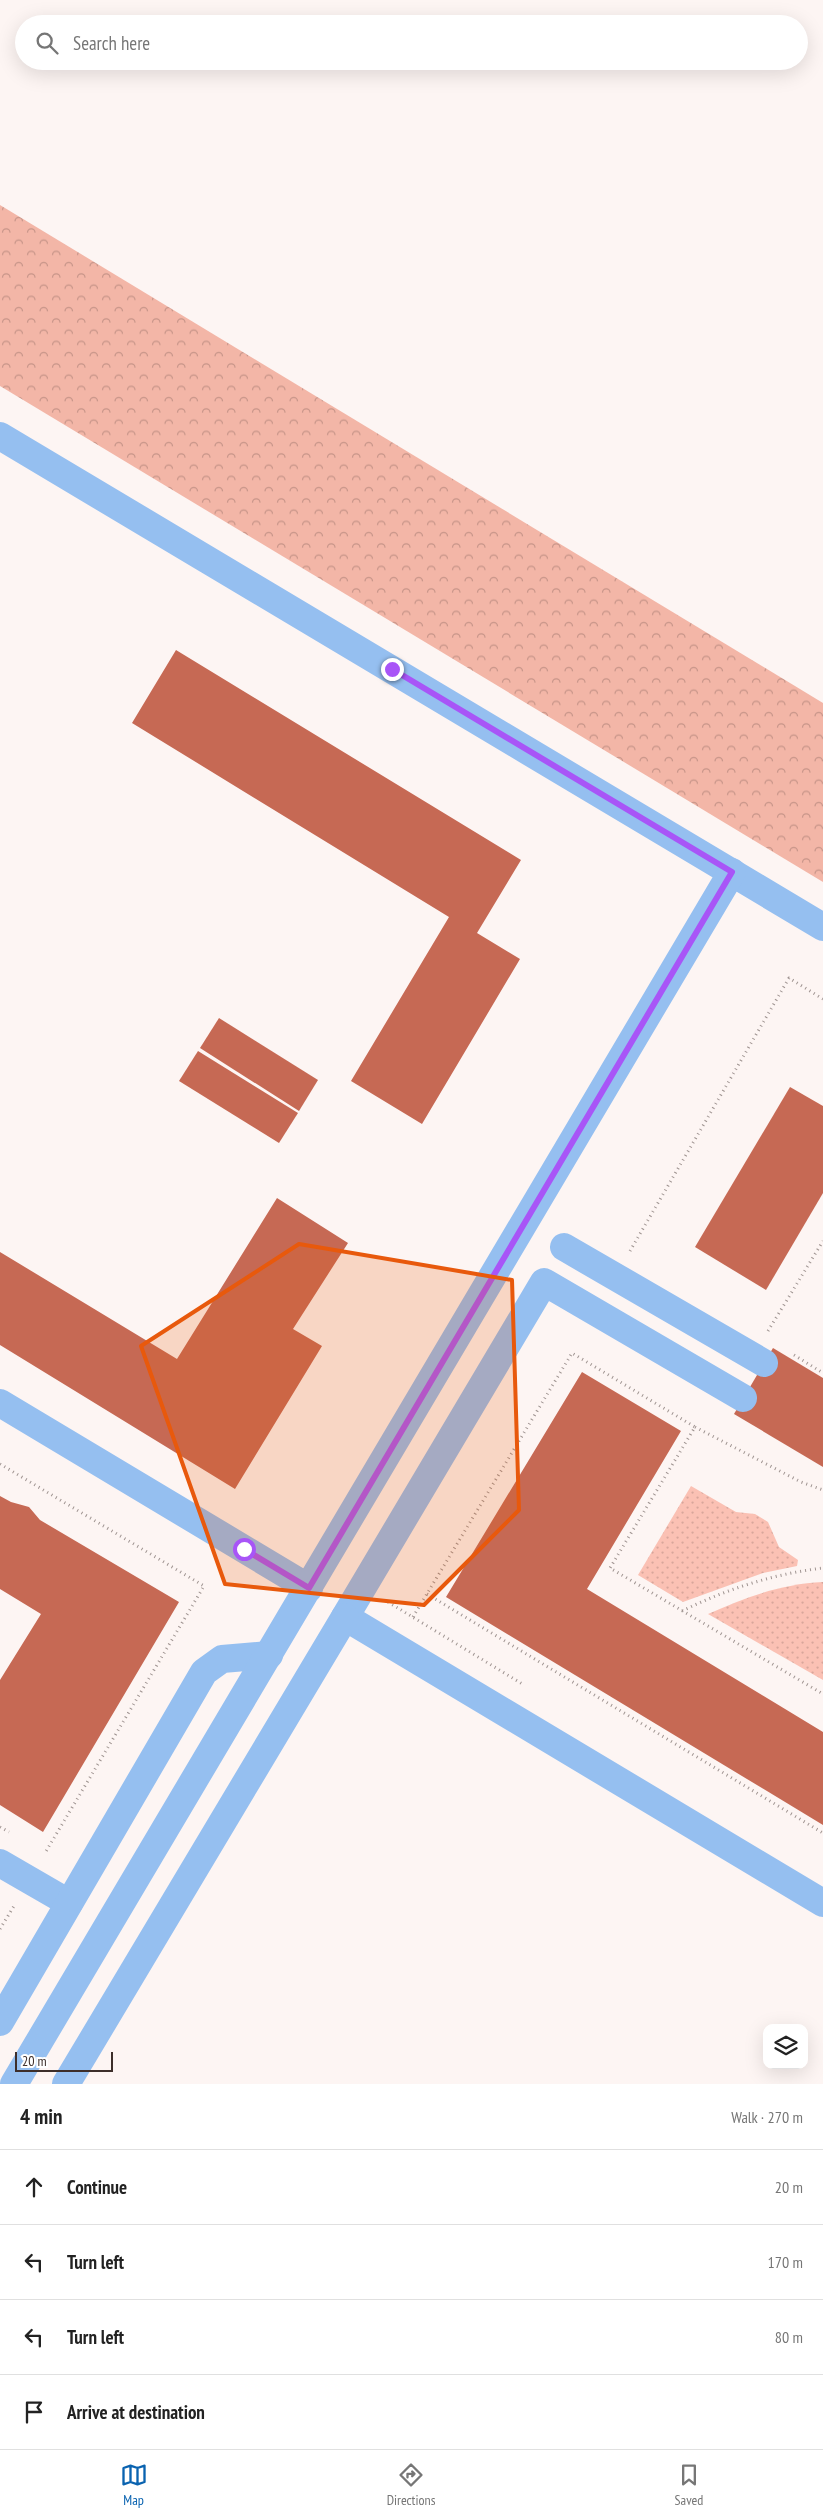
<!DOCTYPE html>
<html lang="en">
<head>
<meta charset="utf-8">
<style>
	:root { --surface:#fff; --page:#f2f2f2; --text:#222; --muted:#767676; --line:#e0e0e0; --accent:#0a63b0 }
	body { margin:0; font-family:"PT Sans Narrow",sans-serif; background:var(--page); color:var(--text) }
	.controls { position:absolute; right:15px; bottom:15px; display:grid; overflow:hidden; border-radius:10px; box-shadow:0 5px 20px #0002 }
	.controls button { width:45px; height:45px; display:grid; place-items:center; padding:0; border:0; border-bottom:1px solid var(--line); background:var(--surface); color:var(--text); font:25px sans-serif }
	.scale { position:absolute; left:15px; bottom:12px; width:98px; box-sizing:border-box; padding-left:5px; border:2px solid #3d2e2a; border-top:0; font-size:14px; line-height:18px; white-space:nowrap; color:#3d2e2a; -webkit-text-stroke:4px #fff; paint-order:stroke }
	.stop { position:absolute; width:15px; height:15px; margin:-11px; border:4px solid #a855f7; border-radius:50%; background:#fff }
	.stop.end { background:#a855f7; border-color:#fff; box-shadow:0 1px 5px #0008 }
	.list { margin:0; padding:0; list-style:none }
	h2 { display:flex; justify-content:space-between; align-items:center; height:65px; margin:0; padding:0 20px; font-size:21px }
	h2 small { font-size:16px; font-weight:400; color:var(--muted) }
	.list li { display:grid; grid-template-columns:32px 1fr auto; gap:15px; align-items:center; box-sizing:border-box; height:75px; padding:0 20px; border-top:1px solid var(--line) }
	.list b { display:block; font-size:19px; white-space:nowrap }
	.list em { font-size:16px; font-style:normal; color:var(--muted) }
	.icon { flex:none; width:28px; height:28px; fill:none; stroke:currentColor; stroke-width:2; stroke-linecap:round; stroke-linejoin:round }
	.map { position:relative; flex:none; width:823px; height:2084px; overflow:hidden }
	.search { position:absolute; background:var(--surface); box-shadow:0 5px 20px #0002; left:15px; right:15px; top:15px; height:55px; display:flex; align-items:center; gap:12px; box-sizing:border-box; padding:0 18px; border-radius:28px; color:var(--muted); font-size:19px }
	.sheet { height:365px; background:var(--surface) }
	nav { display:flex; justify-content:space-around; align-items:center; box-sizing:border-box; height:70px; border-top:1px solid var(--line); background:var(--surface); font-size:14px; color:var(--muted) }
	nav a { display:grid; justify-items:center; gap:2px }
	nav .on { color:var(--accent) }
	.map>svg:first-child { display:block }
	.forest { fill:url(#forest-crowns) }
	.park { fill:url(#park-dots) }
	.building { fill:#c66954 }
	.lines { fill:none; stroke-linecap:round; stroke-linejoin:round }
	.path { stroke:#9f9491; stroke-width:3; stroke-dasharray:1 4; stroke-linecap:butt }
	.minor { stroke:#95bff0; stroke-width:28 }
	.route { stroke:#a855f7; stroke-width:6 }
	.marked { fill:#e8590c; fill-opacity:0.2; stroke:#e8590c; stroke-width:4; stroke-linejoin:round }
</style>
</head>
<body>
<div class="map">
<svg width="823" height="2084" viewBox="0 0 823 2084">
	<defs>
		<pattern id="forest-crowns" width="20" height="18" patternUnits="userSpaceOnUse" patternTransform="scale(1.25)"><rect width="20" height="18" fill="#f3b6a7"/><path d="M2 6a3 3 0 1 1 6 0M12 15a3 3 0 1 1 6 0" fill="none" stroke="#c69488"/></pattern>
		<pattern id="park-dots" width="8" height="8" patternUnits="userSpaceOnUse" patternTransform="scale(1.25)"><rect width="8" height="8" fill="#fbc1b4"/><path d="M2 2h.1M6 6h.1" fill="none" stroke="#d8a69b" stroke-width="1.8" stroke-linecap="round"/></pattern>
	</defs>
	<rect width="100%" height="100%" fill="#fdf5f3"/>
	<polygon class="forest" points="0,205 823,703 823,882 0,386"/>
	<g class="park">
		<polygon points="691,1486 736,1512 755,1514 768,1522 779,1547 798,1560 797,1566 763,1573 683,1602 638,1575"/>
		<path d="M823,1582V1680L708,1614C746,1597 781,1584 823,1582Z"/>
	</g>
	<g class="building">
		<polygon points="176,650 521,860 477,933 520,959 422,1124 351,1081 449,917 132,723"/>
		<polygon points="219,1018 318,1080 299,1111 200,1048"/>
		<polygon points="198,1051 298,1113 279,1143 179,1081"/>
		<polygon points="790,1087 823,1106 823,1193 766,1290 695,1247"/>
		<polygon points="277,1198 348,1243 293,1329 322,1346 235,1489 0,1345 0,1252 177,1359"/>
		<polygon points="773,1348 823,1378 823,1467 734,1414"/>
		<polygon points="582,1372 681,1431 587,1589 823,1732 823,1825 446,1597"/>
		<polygon points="0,1496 11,1502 29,1507 40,1520 179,1602 43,1832 0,1805 0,1680 41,1614 0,1589"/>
	</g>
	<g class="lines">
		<g class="path">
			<polyline points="630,1251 789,978 823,999"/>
			<polyline points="768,1331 823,1241"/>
			<polyline points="794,1355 823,1373"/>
			<polyline points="695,1427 801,1482 823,1490"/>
			<polyline points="0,1464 204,1586 45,1853"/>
			<polyline points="427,1594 823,1833"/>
			<polyline points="388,1602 524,1685"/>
			<path d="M682,1611C727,1589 773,1574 823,1568"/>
			<polyline points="413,1617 572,1353 695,1427 610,1568 823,1694"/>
			<polyline points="0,1827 9,1832"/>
			<polyline points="0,1929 14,1906"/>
		</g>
		<g class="minor">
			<polyline points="0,436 823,927"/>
			<polyline points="564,1247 764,1363"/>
			<polyline points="743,1398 544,1282 345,1617 823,1903"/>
			<polyline points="0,1403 309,1588"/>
			<polyline points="0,1863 69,1903"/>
			<polyline points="0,2022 204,1672 222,1659 269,1655"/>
			<polyline points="14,2084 732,872"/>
			<polyline points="66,2084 345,1617"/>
		</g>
	</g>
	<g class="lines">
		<polyline class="route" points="244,1549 309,1588 732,872 392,669"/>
	</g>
	<path class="marked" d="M299,1244L512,1280L519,1510L424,1605L225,1584L141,1346Z"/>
</svg>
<div class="controls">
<button><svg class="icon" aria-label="layers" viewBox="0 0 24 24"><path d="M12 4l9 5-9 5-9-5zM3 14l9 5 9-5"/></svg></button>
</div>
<div class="scale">20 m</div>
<div class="stop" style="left:244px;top:1549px"></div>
<div class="stop end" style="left:392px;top:669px"></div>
<div class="search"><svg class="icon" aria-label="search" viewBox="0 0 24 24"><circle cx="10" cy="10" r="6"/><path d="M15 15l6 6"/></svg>Search here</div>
</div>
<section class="sheet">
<h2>4 min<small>Walk · 270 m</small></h2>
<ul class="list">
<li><svg class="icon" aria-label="ahead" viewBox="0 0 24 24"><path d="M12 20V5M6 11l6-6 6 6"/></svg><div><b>Continue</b></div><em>20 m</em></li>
<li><svg class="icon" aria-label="left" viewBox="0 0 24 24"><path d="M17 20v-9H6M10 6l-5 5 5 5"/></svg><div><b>Turn left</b></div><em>170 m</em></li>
<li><svg class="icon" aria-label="left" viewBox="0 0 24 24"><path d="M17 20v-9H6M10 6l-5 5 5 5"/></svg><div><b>Turn left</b></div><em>80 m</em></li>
<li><svg class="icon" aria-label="arrive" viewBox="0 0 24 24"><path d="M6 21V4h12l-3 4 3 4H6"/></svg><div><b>Arrive at destination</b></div></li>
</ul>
</section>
<nav>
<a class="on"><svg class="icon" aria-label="map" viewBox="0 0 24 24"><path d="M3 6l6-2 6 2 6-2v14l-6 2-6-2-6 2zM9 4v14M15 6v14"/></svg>Map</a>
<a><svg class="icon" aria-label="directions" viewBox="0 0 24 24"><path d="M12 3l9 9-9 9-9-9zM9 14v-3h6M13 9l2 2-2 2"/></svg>Directions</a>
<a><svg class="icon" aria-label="saved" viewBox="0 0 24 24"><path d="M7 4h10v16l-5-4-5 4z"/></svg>Saved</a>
</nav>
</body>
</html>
